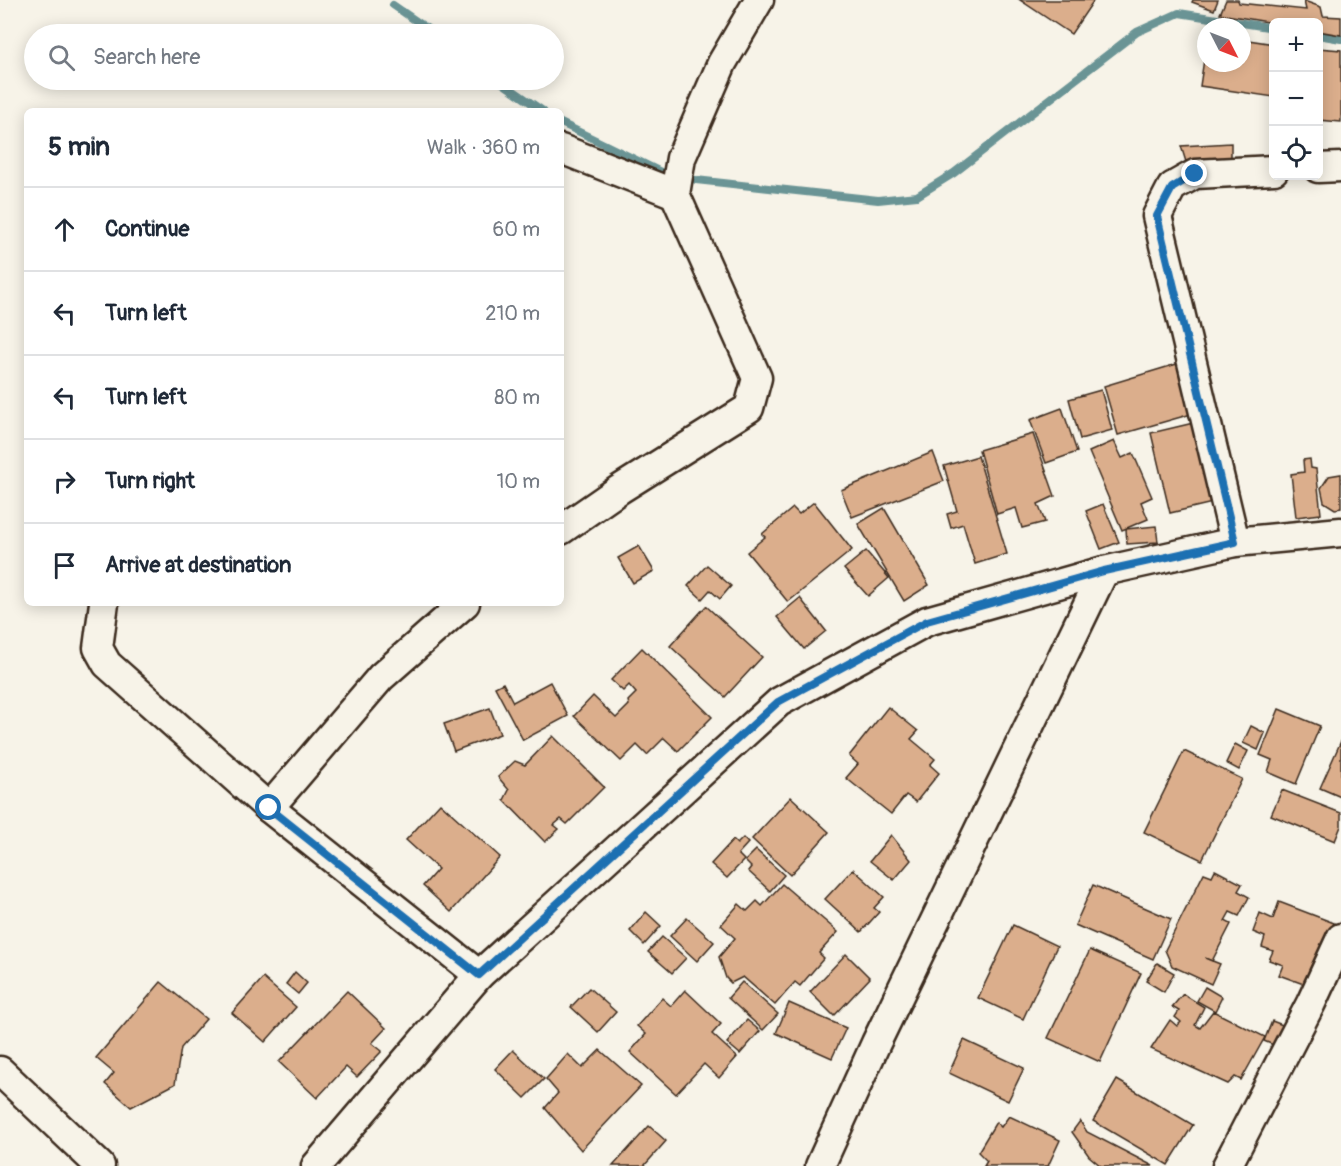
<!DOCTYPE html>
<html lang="en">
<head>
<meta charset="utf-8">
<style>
	:root { --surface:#fff; --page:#f2f2f3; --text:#1f2937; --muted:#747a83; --line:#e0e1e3 }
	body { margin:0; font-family:Pangolin,sans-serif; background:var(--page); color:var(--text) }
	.controls { position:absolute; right:18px; top:18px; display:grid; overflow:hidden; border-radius:9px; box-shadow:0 3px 15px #0003 }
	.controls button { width:54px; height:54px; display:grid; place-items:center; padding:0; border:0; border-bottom:2px solid var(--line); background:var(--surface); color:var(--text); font:30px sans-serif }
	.compass { position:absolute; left:1197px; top:18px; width:54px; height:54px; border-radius:50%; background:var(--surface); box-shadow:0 3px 15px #0003; rotate:132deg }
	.stop { position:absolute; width:18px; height:18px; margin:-14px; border:4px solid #1f6fb2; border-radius:50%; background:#fff }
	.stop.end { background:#1f6fb2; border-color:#fff; box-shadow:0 2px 6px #0008 }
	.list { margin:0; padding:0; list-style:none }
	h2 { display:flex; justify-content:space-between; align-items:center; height:78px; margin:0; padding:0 24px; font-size:26px }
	h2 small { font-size:20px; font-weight:400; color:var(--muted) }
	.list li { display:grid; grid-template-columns:39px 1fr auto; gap:18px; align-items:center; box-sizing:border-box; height:84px; padding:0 24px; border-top:2px solid var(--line) }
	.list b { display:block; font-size:22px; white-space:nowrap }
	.list em { font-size:20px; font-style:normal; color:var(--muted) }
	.icon { flex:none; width:33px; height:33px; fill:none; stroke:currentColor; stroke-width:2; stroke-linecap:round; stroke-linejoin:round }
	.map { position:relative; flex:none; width:1341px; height:1166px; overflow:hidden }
	.search { position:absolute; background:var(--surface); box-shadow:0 3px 15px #0003; left:24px; top:24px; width:540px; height:66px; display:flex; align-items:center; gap:15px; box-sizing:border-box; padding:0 21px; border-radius:33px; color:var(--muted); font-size:22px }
	.panel { position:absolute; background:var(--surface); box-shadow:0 3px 15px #0003; left:24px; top:108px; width:540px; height:498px; border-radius:9px }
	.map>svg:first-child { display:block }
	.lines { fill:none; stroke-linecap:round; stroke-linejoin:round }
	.stream { stroke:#6a9495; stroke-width:8 }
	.building { fill:#dbae8c; stroke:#3b2a1e; stroke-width:1.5 }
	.minor-casing { stroke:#3b2a1e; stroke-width:33 }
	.minor { stroke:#f7f3e8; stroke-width:28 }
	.route { stroke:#1f6fb2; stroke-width:8 }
</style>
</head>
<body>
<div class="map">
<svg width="1341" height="1166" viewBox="0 0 1341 1166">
	<rect width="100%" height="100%" fill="#f7f3e8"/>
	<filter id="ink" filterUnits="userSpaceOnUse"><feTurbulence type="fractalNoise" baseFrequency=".0167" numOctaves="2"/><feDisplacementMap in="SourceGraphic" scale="12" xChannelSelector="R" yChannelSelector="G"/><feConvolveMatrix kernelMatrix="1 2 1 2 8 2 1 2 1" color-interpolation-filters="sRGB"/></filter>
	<g filter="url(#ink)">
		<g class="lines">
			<g class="stream">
				<polyline points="393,5 435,34"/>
				<polyline points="1318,35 1341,39"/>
				<polyline points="498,80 543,111"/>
				<polyline points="561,123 661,172"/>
				<polyline points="696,180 878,200 917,196 954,173 1137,32 1179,13 1274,28"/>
			</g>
		</g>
		<g class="building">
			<polygon points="1020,0 1094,0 1071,34"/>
			<polygon points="1193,0 1218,0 1214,10 1192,2"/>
			<polygon points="1226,0 1238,0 1239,3 1306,10 1304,1 1321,7 1323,16 1341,17 1341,35 1318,31 1318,22 1274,23 1220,14"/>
			<polygon points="1242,39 1274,44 1274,97 1200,86 1206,46 1206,63 1242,63"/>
			<polygon points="1318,48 1341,50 1341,122 1318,120"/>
			<polygon points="1231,143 1231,157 1186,162 1181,146"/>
			<polygon points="1180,363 1195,413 1118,435 1104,386"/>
			<polygon points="1101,390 1112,430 1080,439 1069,399"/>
			<polygon points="1062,408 1077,452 1046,463 1030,420"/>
			<polygon points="1202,421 1221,501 1170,513 1151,433"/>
			<polygon points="1033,434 1055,496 1038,504 1045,522 1022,528 1016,508 997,514 979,450"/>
			<polygon points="1114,441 1122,458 1133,453 1152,497 1141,502 1148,519 1122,530 1089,452"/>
			<polygon points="933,452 944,481 852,517 841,490"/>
			<polygon points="978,456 1007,554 975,564 963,524 951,528 947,514 957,511 944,466"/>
			<polygon points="1310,459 1311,468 1316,469 1321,514 1296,517 1291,474 1304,472 1303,460"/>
			<polygon points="1341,474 1341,508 1335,509 1324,502 1321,488 1329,476"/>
			<polygon points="814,502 852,550 788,602 747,552 765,537 762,534 793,508 799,514"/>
			<polygon points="1103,504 1119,542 1101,549 1086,511"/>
			<polygon points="884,508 929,585 904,601 858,524"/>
			<polygon points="1156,526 1158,542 1127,544 1126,529"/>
			<polygon points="639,546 654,571 633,583 618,558"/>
			<polygon points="866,551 889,578 868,596 844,569"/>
			<polygon points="707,565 731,586 720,599 710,590 702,599 688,586"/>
			<polygon points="800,598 826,631 804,649 777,617"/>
			<polygon points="706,606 762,657 725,697 670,646"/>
			<polygon points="642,648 712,717 678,751 664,738 647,755 637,745 621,761 574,716 593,696 616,718 629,705 628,701 636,693 629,685 623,691 611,680"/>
			<polygon points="550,682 568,716 523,740 495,687 503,683 513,702"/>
			<polygon points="888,707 918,731 911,739 935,759 930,765 939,773 916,802 906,795 891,814 846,778 858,764 849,756"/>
			<polygon points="490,708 500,734 454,751 444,724"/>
			<polygon points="1279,709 1320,726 1296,784 1268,772 1272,760 1260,755"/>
			<polygon points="1251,726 1265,733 1258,750 1243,743"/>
			<polygon points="553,736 604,787 567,824 561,819 554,825 559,829 545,842 504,800 509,790 498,777 515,761 525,765"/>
			<polygon points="1341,741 1341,797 1320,788"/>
			<polygon points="1235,744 1248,751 1239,770 1226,763"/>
			<polygon points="1184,751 1242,779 1202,860 1144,832"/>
			<polygon points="1282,790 1341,813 1341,826 1335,841 1271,815"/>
			<polygon points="791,797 829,832 790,875 752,839"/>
			<polygon points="440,803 500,857 451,912 423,886 438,869 406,840"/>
			<polygon points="891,835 911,860 894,880 870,861"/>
			<polygon points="743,838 748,843 738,854 744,860 727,878 711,864 733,840 737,844"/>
			<polygon points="756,850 784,875 770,891 748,871 751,867 745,861"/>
			<polygon points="853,869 884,897 874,908 879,912 861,932 825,899"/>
			<polygon points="1215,870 1242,884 1238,891 1249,897 1239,916 1230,912 1225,921 1231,924 1212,961 1205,958 1220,964 1211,984 1172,966 1165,950 1204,873 1212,876"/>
			<polygon points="782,884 838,932 819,953 824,958 800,986 795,982 775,1005 743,977 731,983 726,978 719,957 735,938 721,925 739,904 747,911 757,901 762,906"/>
			<polygon points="1093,885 1171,919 1153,959 1075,925"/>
			<polygon points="1279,902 1334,923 1309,986 1279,975 1283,965 1269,960 1273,951 1262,947 1265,937 1253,932 1260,913 1273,919"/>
			<polygon points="646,912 661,926 644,945 630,931"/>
			<polygon points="687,918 714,942 697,961 670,936"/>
			<polygon points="1013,925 1057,946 1023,1019 978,998"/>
			<polygon points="662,937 686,958 672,973 648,952"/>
			<polygon points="1090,950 1141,973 1100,1062 1048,1038"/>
			<polygon points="846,954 870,978 834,1016 810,992"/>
			<polygon points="1157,963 1174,973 1164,992 1146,981"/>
			<polygon points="295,972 307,983 298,994 286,984"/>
			<polygon points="263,978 296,1007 265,1042 232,1013"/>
			<polygon points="161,982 206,1019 181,1048 175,1084 131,1107 105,1084 114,1073 96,1058"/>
			<polygon points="742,982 778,1014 763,1030 728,998"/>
			<polygon points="1205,987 1222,997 1215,1011 1197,1001"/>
			<polygon points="589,988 616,1012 598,1032 571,1007"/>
			<polygon points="685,990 721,1024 712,1034 737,1057 719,1078 704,1064 676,1094 630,1052 646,1034 637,1026 662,998 671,1006"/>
			<polygon points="347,991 386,1028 372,1043 382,1051 357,1077 346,1067 317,1098 279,1062"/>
			<polygon points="1183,994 1204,1007 1195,1025 1200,1028 1213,1011 1265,1037 1241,1080 1235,1077 1228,1084 1151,1049 1170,1020 1177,1026 1181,1022 1175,1017 1179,1011 1172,1007"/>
			<polygon points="789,1003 846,1028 832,1058 776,1033"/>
			<polygon points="747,1020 760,1031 740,1054 727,1043"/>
			<polygon points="1272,1021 1285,1026 1276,1046 1264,1041"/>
			<polygon points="964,1040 1024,1068 1008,1101 949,1073"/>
			<polygon points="513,1050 544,1079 525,1098 495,1069"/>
			<polygon points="600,1050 641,1086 581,1150 545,1108 558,1093 546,1079 568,1054 582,1068"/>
			<polygon points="1117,1080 1193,1125 1168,1165 1093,1121"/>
			<polygon points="1009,1116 1060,1140 1048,1166 984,1166 987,1161 978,1152 996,1122 1001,1127"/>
			<polygon points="1080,1121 1087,1132 1153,1166 1101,1166 1089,1156 1072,1132"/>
			<polygon points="649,1126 666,1141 644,1166 613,1166"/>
		</g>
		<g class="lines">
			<defs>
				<g id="minor">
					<polyline points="561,149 675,194"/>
					<polyline points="1318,168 1341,167"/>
					<polyline points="561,530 620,489 749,408 757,378 675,194 681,158 722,63 759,0"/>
					<polyline points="1235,542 1157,216 1172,187 1195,174 1274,170"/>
					<polyline points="104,603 98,648 107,664 269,808 479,975"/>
					<polyline points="269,808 381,677 465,603"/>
					<polyline points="0,1071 100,1166"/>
					<polyline points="316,1166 479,975 779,702 927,621 1104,571 1235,542 1341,532"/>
					<polyline points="820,1166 876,1043 1104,571"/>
					<polyline points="1227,1166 1311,1003 1341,938"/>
				</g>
			</defs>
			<use href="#minor" class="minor-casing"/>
			<use href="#minor" class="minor"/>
		</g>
	</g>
	<g class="lines" filter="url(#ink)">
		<polyline class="route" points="269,808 479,975 778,702 927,621 1104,571 1235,542 1157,216 1172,188 1195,174"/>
	</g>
</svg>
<div class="controls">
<button>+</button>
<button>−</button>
<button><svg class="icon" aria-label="locate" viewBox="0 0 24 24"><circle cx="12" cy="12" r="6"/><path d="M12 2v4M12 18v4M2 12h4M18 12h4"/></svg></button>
</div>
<svg class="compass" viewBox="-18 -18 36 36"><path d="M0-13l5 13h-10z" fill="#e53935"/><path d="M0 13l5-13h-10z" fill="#747a83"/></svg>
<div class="stop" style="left:269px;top:808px"></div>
<div class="stop end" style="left:1195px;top:174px"></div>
<div class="search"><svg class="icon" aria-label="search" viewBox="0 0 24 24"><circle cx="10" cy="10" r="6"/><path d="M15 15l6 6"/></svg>Search here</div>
<section class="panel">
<h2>5 min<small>Walk · 360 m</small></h2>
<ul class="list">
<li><svg class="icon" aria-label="ahead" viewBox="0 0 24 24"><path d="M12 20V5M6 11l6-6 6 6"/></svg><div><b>Continue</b></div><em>60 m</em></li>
<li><svg class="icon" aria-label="left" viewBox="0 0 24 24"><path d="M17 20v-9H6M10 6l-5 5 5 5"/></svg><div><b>Turn left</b></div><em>210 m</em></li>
<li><svg class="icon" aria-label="left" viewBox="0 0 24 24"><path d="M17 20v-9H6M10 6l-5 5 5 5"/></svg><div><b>Turn left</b></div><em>80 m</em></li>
<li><svg class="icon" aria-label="right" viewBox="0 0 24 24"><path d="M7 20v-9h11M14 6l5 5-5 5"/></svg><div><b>Turn right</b></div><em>10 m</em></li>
<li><svg class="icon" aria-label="arrive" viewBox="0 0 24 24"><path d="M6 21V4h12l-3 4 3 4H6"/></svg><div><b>Arrive at destination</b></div></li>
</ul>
</section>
</div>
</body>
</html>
